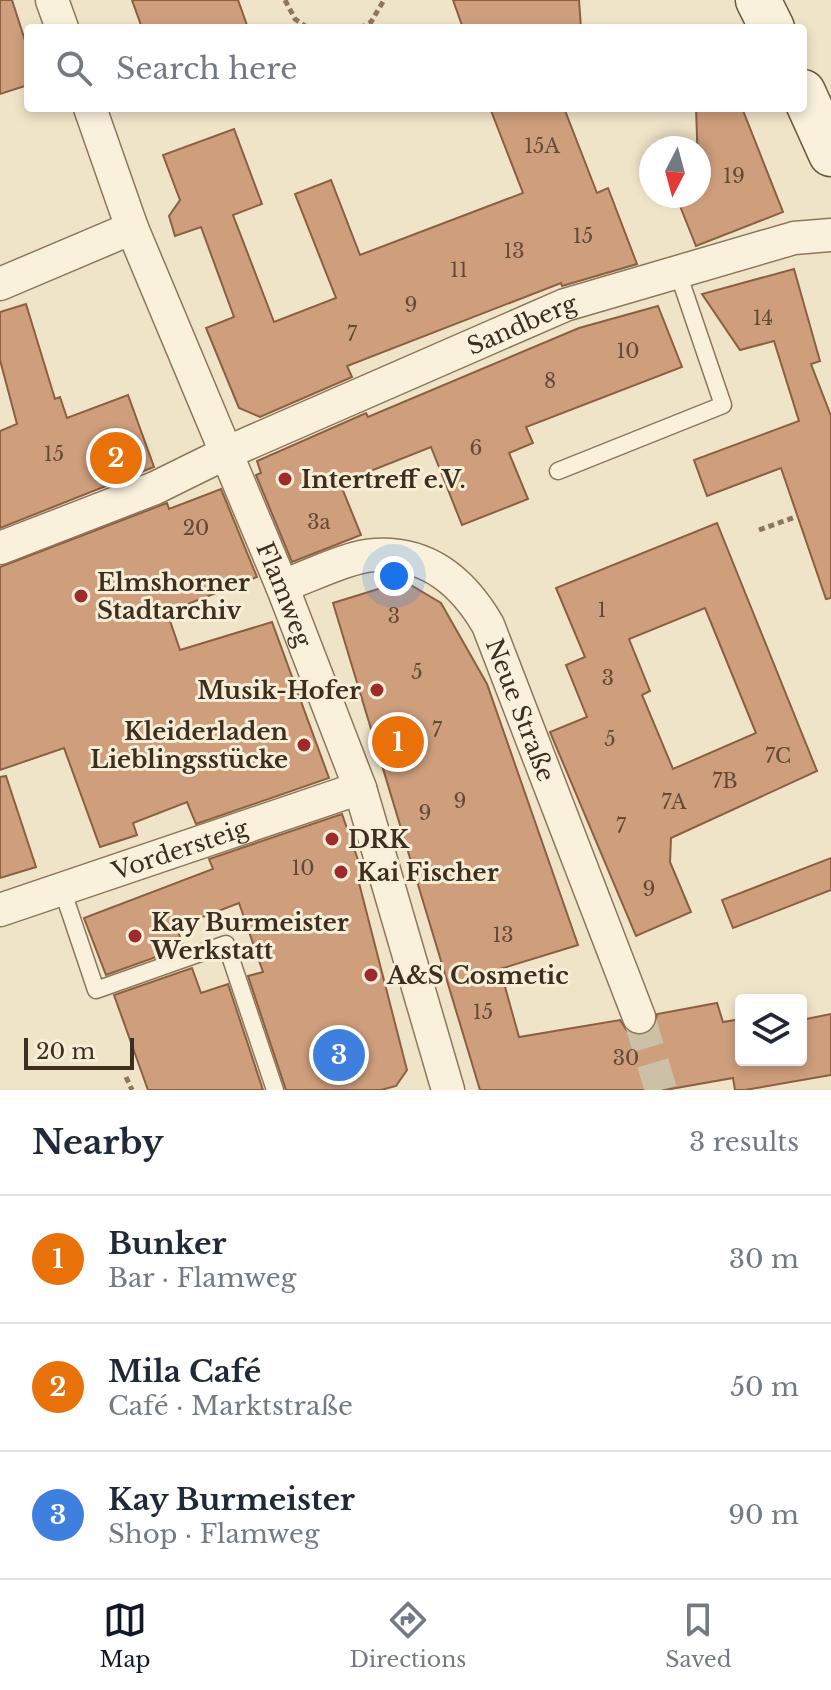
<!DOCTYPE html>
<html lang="en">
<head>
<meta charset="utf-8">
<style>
	:root { --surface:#fff; --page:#f2f2f3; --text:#1f2937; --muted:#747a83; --line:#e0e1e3; --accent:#111827 }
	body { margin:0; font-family:"Libre Baskerville",serif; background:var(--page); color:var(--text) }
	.controls { position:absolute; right:24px; bottom:24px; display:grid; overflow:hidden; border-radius:8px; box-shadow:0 4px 12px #0003 }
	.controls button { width:72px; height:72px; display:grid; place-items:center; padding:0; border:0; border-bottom:2px solid var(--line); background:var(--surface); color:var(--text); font:40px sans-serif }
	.compass { position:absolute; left:639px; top:136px; width:72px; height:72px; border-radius:50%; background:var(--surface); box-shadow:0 4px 12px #0003; rotate:186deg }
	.scale { position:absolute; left:24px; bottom:20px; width:110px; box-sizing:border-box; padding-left:8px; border:4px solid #3d2e20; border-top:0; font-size:22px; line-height:28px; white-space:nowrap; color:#3d2e20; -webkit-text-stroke:6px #f7eed8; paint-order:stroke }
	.you { position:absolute; left:394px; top:576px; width:28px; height:28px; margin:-20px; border:6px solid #fff; border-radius:50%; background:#1a73e8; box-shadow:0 0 0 12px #1a73e833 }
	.badge { display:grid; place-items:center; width:52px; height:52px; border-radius:50%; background:var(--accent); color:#fff; font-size:26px; font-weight:700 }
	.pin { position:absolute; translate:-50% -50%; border:4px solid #fff; box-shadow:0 2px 8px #0006 }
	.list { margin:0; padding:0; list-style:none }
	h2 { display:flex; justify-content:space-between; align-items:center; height:104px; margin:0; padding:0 32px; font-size:34px }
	h2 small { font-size:26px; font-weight:400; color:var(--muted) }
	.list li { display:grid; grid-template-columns:52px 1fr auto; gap:24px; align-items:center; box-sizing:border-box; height:128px; padding:0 32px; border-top:2px solid var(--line) }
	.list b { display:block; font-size:30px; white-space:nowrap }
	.list p { margin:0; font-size:26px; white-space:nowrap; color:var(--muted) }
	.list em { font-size:26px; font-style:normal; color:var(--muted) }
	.icon { flex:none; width:44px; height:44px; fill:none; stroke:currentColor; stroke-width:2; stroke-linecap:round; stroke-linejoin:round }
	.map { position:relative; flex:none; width:831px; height:1090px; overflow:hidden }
	.search { position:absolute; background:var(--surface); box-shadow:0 4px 12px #0003; left:24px; right:24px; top:24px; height:88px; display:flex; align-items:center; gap:20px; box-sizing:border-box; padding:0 28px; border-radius:8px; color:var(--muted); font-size:30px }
	.sheet { height:488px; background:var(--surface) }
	nav { display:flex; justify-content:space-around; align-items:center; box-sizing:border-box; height:112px; border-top:2px solid var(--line); background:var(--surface); font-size:22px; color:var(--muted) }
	nav a { display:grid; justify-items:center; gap:4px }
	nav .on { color:var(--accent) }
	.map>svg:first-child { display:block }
	.building { fill:#cf9f7d; stroke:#8d5f41; stroke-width:2; fill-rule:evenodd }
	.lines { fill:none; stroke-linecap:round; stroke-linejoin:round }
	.street-tunnel { stroke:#ccc0a6; stroke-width:32; stroke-dasharray:32 16; stroke-linecap:butt }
	.lane-casing { stroke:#8d765c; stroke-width:19 }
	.street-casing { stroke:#8d765c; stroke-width:35 }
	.secondary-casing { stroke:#6f573f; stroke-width:47 }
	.path { stroke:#8d765c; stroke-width:5; stroke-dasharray:6 4; stroke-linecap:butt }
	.lane { stroke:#faf1dc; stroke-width:16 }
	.street { stroke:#faf1dc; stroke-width:32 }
	.secondary { stroke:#faf1dc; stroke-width:44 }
	.poi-dot { fill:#9e2a2b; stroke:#f7eed8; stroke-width:3 }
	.labels { text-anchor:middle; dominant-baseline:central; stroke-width:6; stroke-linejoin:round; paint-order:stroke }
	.number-label { font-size:20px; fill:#624a37 }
	.street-label { font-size:24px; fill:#3d2e20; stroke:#f7eed8 }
	.poi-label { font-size:24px; font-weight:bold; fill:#3d2e20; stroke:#f7eed8; text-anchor:start }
</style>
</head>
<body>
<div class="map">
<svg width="831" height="1090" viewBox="0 0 831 1090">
	<rect width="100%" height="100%" fill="#f0e4c8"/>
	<g class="building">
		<polygon points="0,0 12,0 28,50 28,85 0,94"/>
		<polygon points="132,0 238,0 248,28 142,28"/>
		<polygon points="453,0 579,0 581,28 463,28"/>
		<polygon points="490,108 564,108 597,193 608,188 637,264 562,286 561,283 347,366 352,377 260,417 239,408 206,328 234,317 201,227 175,236 169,216 180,200 163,155 234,129 262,204 233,215 274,322 336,298 295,194 331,180 360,255 523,193"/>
		<polygon points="696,108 742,108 783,212 696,246 676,196 699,196"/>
		<polygon points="794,269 820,361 811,364 831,416 831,598 826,599 781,468 707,496 694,460 799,421 774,341 740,350 702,294"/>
		<polygon points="26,304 55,399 60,397 67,418 128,395 154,467 0,528 0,431 17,424 0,360 0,312"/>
		<polygon points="658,306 682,367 526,427 533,443 509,453 528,499 462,525 431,447 340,483 361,535 292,562 256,475 261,473 257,461 366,413 368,417 579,328"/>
		<polygon points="221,489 257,577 167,612 180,650 272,622 329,778 196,824 187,802 133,823 137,835 100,847 64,748 0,770 0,567 167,503 169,509"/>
		<path d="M717,523L817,771L671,838L670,862L691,912L636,936L550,732L587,717L566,665L585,657L556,588ZM705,608L756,733L673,769L642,695L650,691L629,639Z"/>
		<polygon points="404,581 441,603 487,684 578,945 500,969 519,1037 620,1020 628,1032 645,1035 654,1028 657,1014 717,1003 723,1022 741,1019 741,1060 801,1060 801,1020 831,1014 831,1075 745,1090 735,1090 733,1078 665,1090 480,1090 333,603"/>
		<polygon points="6,776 36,867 0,878 0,777"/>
		<polygon points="342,814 364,877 358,879 407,1070 396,1086 381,1090 286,1090 248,976 263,972 239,903 176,927 184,947 106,975 84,918 213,869 209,859"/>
		<polygon points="831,858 831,890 733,928 722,900"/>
		<polygon points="192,968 201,993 228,984 263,1090 148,1090 114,995"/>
	</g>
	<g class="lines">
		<polyline class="street-tunnel" points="639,1017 661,1090"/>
		<defs>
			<g id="lane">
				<polyline points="558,471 723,405 677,270"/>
				<polyline points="62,889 96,990 226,944 275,1090"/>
			</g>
			<g id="street">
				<polyline points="52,0 62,28"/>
				<path id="s1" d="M90,108L132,228L282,586L360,788L448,1090"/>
				<polyline points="0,284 132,228"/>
				<path id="s2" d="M0,548L155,488L226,453L565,305L794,238L831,235"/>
				<path id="s3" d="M282,586C308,577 349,556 375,555C428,552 463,582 488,625L639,1017"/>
				<path id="s4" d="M0,910L360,788"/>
			</g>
			<g id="secondary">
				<polyline points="758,0 772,28"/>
				<polyline points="803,92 831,154"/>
			</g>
		</defs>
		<use href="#lane" class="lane-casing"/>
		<use href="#street" class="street-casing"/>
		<use href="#secondary" class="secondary-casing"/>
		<g class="path">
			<polyline points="285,0 295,19 308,28"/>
			<polyline points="360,28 371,22 384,0"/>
			<polyline points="759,530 798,516"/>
			<polyline points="126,1077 132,1090"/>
		</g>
		<use href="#lane" class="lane"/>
		<use href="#street" class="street"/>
		<use href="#secondary" class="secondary"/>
	</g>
	<g class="poi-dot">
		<circle cx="285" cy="479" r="8"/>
		<circle cx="81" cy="596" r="8"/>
		<circle cx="377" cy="690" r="8"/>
		<circle cx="304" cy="745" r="8"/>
		<circle cx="332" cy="839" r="8"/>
		<circle cx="341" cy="872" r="8"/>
		<circle cx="135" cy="936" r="8"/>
		<circle cx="371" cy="975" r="8"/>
	</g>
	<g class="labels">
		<g class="number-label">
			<text x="542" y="146">15A</text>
			<text x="734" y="176">19</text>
			<text x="583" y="236">15</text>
			<text x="514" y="251">13</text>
			<text x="459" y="270">11</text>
			<text x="411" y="305">9</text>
			<text x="763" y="318">14</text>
			<text x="352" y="334">7</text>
			<text x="628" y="351">10</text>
			<text x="550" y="381">8</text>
			<text x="476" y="448">6</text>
			<text x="54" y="454">15</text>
			<text x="319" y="522">3a</text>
			<text x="196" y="528">20</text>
			<text x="602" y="610">1</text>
			<text x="394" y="616">3</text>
			<text x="417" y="672">5</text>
			<text x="608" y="678">3</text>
			<text x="437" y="730">7</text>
			<text x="610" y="739">5</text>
			<text x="778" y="756">7C</text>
			<text x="725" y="781">7B</text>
			<text x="460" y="801">9</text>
			<text x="674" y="802">7A</text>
			<text x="425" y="813">9</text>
			<text x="621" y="826">7</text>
			<text x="303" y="868">10</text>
			<text x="649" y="889">9</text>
			<text x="503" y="935">13</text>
			<text x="483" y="1012">15</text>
			<text x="626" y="1058">30</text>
		</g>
		<g class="street-label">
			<text stroke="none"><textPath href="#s2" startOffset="568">Sandberg</textPath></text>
			<text stroke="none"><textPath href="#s1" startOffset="524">Flamweg</textPath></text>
			<text stroke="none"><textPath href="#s3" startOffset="330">Neue Straße</textPath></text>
			<text stroke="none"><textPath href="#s4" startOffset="190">Vordersteig</textPath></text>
		</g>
		<g class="poi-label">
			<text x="301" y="479">Intertreff e.V.</text>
			<text x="97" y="582">Elmshorner<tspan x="97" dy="28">Stadtarchiv</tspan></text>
			<text x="361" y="690" text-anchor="end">Musik-Hofer</text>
			<text x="288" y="731" text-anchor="end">Kleiderladen<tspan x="288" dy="28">Lieblingsstücke</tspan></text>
			<text x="348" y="839">DRK</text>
			<text x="357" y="872">Kai Fischer</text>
			<text x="151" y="922">Kay Burmeister<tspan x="151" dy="28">Werkstatt</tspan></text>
			<text x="387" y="975">A&amp;S Cosmetic</text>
		</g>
	</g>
</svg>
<div class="controls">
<button><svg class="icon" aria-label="layers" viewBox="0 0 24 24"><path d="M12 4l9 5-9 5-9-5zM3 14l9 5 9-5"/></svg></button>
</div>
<svg class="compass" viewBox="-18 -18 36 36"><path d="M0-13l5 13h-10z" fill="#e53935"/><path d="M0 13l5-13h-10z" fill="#747a83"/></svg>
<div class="scale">20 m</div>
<div class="you"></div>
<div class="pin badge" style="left:398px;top:742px;background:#e8710a">1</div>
<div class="pin badge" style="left:116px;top:458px;background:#e8710a">2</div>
<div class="pin badge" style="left:339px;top:1055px;background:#3f7fe0">3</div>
<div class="search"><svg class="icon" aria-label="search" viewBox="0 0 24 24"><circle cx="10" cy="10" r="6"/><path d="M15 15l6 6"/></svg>Search here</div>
</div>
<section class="sheet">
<h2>Nearby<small>3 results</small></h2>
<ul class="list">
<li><span class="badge" style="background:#e8710a">1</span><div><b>Bunker</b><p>Bar · Flamweg</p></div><em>30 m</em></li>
<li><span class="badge" style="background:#e8710a">2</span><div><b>Mila Café</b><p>Café · Marktstraße</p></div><em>50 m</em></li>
<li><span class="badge" style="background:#3f7fe0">3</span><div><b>Kay Burmeister</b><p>Shop · Flamweg</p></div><em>90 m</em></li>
</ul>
</section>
<nav>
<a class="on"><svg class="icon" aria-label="map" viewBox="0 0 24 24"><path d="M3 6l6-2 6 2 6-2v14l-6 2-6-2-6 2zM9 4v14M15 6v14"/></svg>Map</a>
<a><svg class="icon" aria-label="directions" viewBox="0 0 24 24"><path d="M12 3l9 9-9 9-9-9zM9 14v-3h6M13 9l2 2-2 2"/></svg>Directions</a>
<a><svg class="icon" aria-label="saved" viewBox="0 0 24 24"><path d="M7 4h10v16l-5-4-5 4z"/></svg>Saved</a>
</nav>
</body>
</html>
